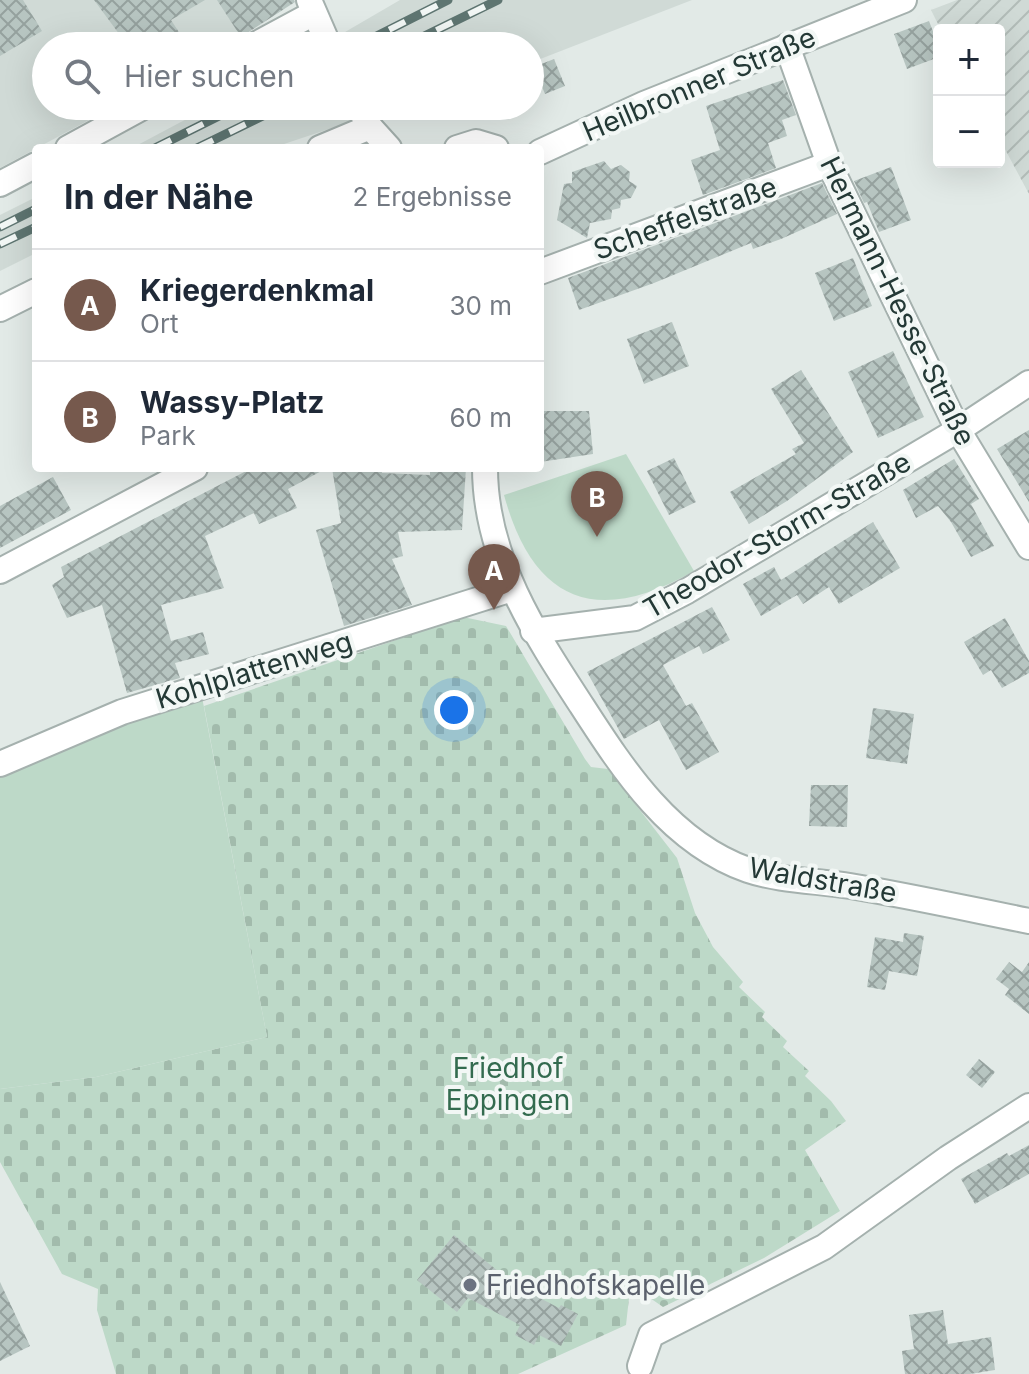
<!DOCTYPE html>
<html lang="de">
<head>
<meta charset="utf-8">
<style>
	:root { --surface:#fff; --page:#f2f2f3; --text:#1f2937; --muted:#747a83; --line:#e0e1e3; --accent:#76594d }
	body { margin:0; font-family:Inter,sans-serif; background:var(--page); color:var(--text) }
	.controls { position:absolute; right:24px; top:24px; display:grid; overflow:hidden; border-radius:8px; box-shadow:0 8px 32px #0002 }
	.controls button { width:72px; height:72px; display:grid; place-items:center; padding:0; border:0; border-bottom:2px solid var(--line); background:var(--surface); color:var(--text); font:40px sans-serif }
	.you { position:absolute; left:454px; top:710px; width:28px; height:28px; margin:-20px; border:6px solid #fff; border-radius:50%; background:#1a73e8; box-shadow:0 0 0 12px #1a73e833 }
	.badge { display:grid; place-items:center; width:52px; height:52px; border-radius:50%; background:var(--accent); color:#fff; font-size:26px; font-weight:700 }
	.pin { position:absolute; translate:-50% -66px; filter:drop-shadow(0 2px 4px #0008) }
	.pin::after { content:''; position:absolute; top:42px; width:28px; height:24px; background:inherit; clip-path:polygon(0 0,100% 0,50% 100%) }
	.list { margin:0; padding:0; list-style:none }
	h2 { display:flex; justify-content:space-between; align-items:center; height:104px; margin:0; padding:0 32px; font-size:34px }
	h2 small { font-size:26px; font-weight:400; color:var(--muted) }
	.list li { display:grid; grid-template-columns:52px 1fr auto; gap:24px; align-items:center; box-sizing:border-box; height:112px; padding:0 32px; border-top:2px solid var(--line) }
	.list b { display:block; font-size:30px; white-space:nowrap }
	.list p { margin:0; font-size:26px; white-space:nowrap; color:var(--muted) }
	.list em { font-size:26px; font-style:normal; color:var(--muted) }
	.icon { flex:none; width:44px; height:44px; fill:none; stroke:currentColor; stroke-width:2; stroke-linecap:round; stroke-linejoin:round }
	.map { position:relative; flex:none; width:1029px; height:1374px; overflow:hidden }
	.search { position:absolute; background:var(--surface); box-shadow:0 8px 32px #0002; left:32px; top:32px; width:512px; height:88px; display:flex; align-items:center; gap:20px; box-sizing:border-box; padding:0 28px; border-radius:44px; color:var(--muted); font-size:30px }
	.panel { position:absolute; background:var(--surface); box-shadow:0 8px 32px #0002; left:32px; top:144px; width:512px; height:328px; border-radius:8px }
	.map>svg:first-child { display:block }
	.built { fill:#d0dad6 }
	.industrial { fill:url(#industrial-furrows) }
	.cemetery { fill:url(#cemetery-stones) }
	.green { fill:#bdd9c8 }
	.building { fill:url(#building-cross-hatch) }
	.lines { fill:none; stroke-linecap:round; stroke-linejoin:round }
	.minor-casing { stroke:#a5b1ae; stroke-width:28 }
	.minor { stroke:#fff; stroke-width:24 }
	.rail-casing { stroke:#5e7571; stroke-width:9 }
	.rail { stroke:#f2f7f5; stroke-width:6; stroke-dasharray:18; stroke-linecap:butt }
	.worship-dot { fill:#6b7280; stroke:#f2f7f5; stroke-width:3 }
	.labels { text-anchor:middle; dominant-baseline:central; stroke-width:8; stroke-linejoin:round; paint-order:stroke }
	.street-label { font-size:28px; fill:#243936; stroke:#f2f7f5 }
	.park-label { font-size:28px; fill:#336b4f; stroke:#f2f7f5 }
	.worship-label { font-size:28px; fill:#5b616d; stroke:#f2f7f5; text-anchor:start }
</style>
</head>
<body>
<div class="map">
<svg width="1029" height="1374" viewBox="0 0 1029 1374">
	<defs>
		<pattern id="industrial-furrows" width="10" height="10" patternUnits="userSpaceOnUse" patternTransform="scale(2)"><rect width="10" height="10" fill="#d0dad6"/><path d="M-1 1l2-2M0 10L10 0M9 11l2-2" fill="none" stroke="#b2bcb8"/></pattern>
		<pattern id="cemetery-stones" width="16" height="16" patternUnits="userSpaceOnUse" patternTransform="scale(2)"><rect width="16" height="16" fill="#bdd9c8"/><path d="M2 7V4a2 2 0 0 1 4 0v3zM10 15v-3a2 2 0 0 1 4 0v3z" fill="#a2bbac"/></pattern>
		<pattern id="building-cross-hatch" width="8" height="8" patternUnits="userSpaceOnUse" patternTransform="scale(2)"><rect width="8" height="8" fill="#b7c5c1"/><path d="M0 0l8 8M0 8l8-8" fill="none" stroke="#95a19e"/></pattern>
	</defs>
	<rect width="100%" height="100%" fill="#e2eae7"/>
	<g class="built">
		<polygon points="0,0 275,0 281,11 224,46 46,46 46,106 115,106 0,168"/>
		<polygon points="400,0 692,0 530,63 530,46 321,46"/>
		<polygon points="211,106 398,106 272,148 132,148"/>
		<polygon points="36,197 36,253 0,271 0,215"/>
	</g>
	<polygon class="industrial" points="957,0 1029,0 1029,194 999,138 999,30 941,30 931,10"/>
	<polygon class="cemetery" points="463,617 506,626 585,759 591,767 608,769 677,858 695,913 713,947 743,982 739,987 765,1012 762,1017 787,1041 783,1047 809,1071 805,1076 831,1101 846,1121 805,1150 840,1211 764,1258 663,1307 640,1291 629,1298 626,1325 518,1374 116,1374 97,1310 98,1289 62,1274 0,1162 0,1089 96,1077 267,1037 204,706"/>
	<g class="green">
		<path d="M626,454L694,571C598,626 534,604 504,495Z"/>
		<polygon points="202,697 267,1037 96,1077 0,1089 0,774 135,716"/>
	</g>
	<g class="building">
		<polygon points="0,0 23,0 42,31 0,56"/>
		<polygon points="94,0 205,0 171,20 188,46 128,46"/>
		<polygon points="217,0 294,0 295,2 241,37"/>
		<polygon points="929,21 939,47 939,57 907,69 894,34"/>
		<polygon points="554,59 565,86 545,94 534,67"/>
		<polygon points="783,80 796,115 782,120 787,136 768,143 776,168 703,195 691,160 720,150 706,106"/>
		<polygon points="604,161 611,169 621,165 630,172 629,181 637,186 631,198 621,200 620,208 612,210 611,219 590,223 587,238 557,220 564,184 572,183 572,172"/>
		<polygon points="891,167 911,220 879,232 867,202 864,203 854,181"/>
		<polygon points="822,183 837,214 781,239 753,249 751,243 654,283 579,310 568,278"/>
		<polygon points="853,258 872,306 834,321 815,273"/>
		<polygon points="672,322 689,366 644,384 627,339"/>
		<polygon points="893,351 924,417 878,438 848,372"/>
		<polygon points="801,370 853,452 787,501 749,524 730,492 796,454 792,449 804,443 771,389"/>
		<polygon points="540,411 589,411 593,454 540,462"/>
		<polygon points="1029,430 1029,502 997,449"/>
		<polygon points="674,458 696,502 669,515 647,471"/>
		<polygon points="954,459 979,499 971,504 994,546 971,557 951,522 938,506 916,518 903,490"/>
		<polygon points="252,468 327,468 288,489 297,508 259,524 254,513 205,536 224,588 161,605 171,641 203,632 209,654 175,663 180,678 127,693 102,605 67,618 52,585 64,577 61,567"/>
		<polygon points="332,468 381,468 382,473 430,475 430,468 466,468 462,530 398,532 403,556 392,559 412,605 344,626 316,530 341,523"/>
		<polygon points="53,477 71,510 0,548 0,506"/>
		<polygon points="873,522 900,568 839,604 829,587 803,604 797,595 761,616 743,584 774,567 781,580"/>
		<polygon points="712,607 730,640 703,654 699,646 663,665 686,706 692,703 719,752 686,770 659,720 624,739 587,672"/>
		<polygon points="1005,618 1029,661 1029,673 1002,688 991,670 983,675 964,642"/>
		<polygon points="873,708 914,714 907,764 866,758"/>
		<polygon points="811,785 848,785 847,827 809,826"/>
		<polygon points="904,933 924,936 917,976 889,971 885,990 867,987 875,937 903,942"/>
		<polygon points="1009,962 1022,972 1029,962 1029,1014 1005,995 1009,989 996,979"/>
		<polygon points="979,1059 995,1072 982,1088 966,1075"/>
		<polygon points="1029,1145 1029,1174 975,1204 961,1179 1007,1153 1009,1156"/>
		<polygon points="454,1235 515,1285 559,1308 561,1305 578,1314 561,1346 539,1335 534,1345 515,1335 520,1325 468,1298 457,1312 417,1280"/>
		<polygon points="0,1282 30,1346 0,1361"/>
		<polygon points="943,1310 948,1344 991,1337 995,1370 970,1374 905,1374 902,1351 914,1349 909,1315"/>
	</g>
	<g class="lines">
		<defs>
			<g id="minor">
				<polyline points="309,0 329,46"/>
				<polyline points="253,46 314,13"/>
				<polyline points="787,46 829,164 958,430 1029,547"/>
				<polyline points="358,106 370,127 389,148"/>
				<polyline points="68,148 145,106"/>
				<polyline points="320,148 370,127"/>
				<polyline points="457,148 476,142 496,148"/>
				<polyline points="540,152 644,104 904,0"/>
				<polyline points="0,184 36,165"/>
				<polyline points="540,272 829,164"/>
				<polyline points="0,309 36,291"/>
				<path d="M485,468C485,558 535,634 582,706C624,771 671,843 748,870C777,880 818,881 850,886C910,896 969,909 1029,921"/>
				<polyline points="0,571 195,468"/>
				<polyline points="533,631 635,618 687,591 958,430 1029,383"/>
				<polyline points="0,764 122,712 512,589"/>
				<polyline points="640,1366 651,1335 824,1247 948,1158 1029,1106"/>
			</g>
		</defs>
		<use href="#minor" class="minor-casing"/>
		<use href="#minor" class="minor"/>
		<defs>
			<g id="rail">
				<polyline points="357,46 448,0"/>
				<polyline points="404,46 498,0"/>
				<polyline points="155,148 239,106"/>
				<polyline points="197,148 283,106"/>
				<polyline points="0,227 36,209"/>
				<polyline points="0,244 36,227"/>
			</g>
		</defs>
		<use href="#rail" class="rail-casing"/>
		<use href="#rail" class="rail"/>
	</g>
	<circle class="worship-dot" cx="470" cy="1285" r="8"/>
	<g class="labels">
		<g class="street-label">
			<text transform="translate(699 84) rotate(-23)">Heilbronner Straße</text>
			<text transform="translate(685 218) rotate(-20)">Scheffelstraße</text>
			<text transform="translate(898 301) rotate(64)">Hermann-Hesse-Straße</text>
			<text transform="translate(777 535) rotate(-30)">Theodor-Storm-Straße</text>
			<text transform="translate(254 670) rotate(-17)">Kohlplattenweg</text>
			<text transform="translate(823 880) rotate(10)">Waldstraße</text>
		</g>
		<g class="park-label">
			<text x="508" y="1068">Friedhof<tspan x="508" dy="32">Eppingen</tspan></text>
		</g>
		<g class="worship-label">
			<text x="486" y="1285">Friedhofskapelle</text>
		</g>
	</g>
</svg>
<div class="controls">
<button>+</button>
<button>−</button>
</div>
<div class="you"></div>
<div class="pin badge" style="left:494px;top:610px">A</div>
<div class="pin badge" style="left:597px;top:537px">B</div>
<div class="search"><svg class="icon" aria-label="search" viewBox="0 0 24 24"><circle cx="10" cy="10" r="6"/><path d="M15 15l6 6"/></svg>Hier suchen</div>
<section class="panel">
<h2>In der Nähe<small>2 Ergebnisse</small></h2>
<ul class="list">
<li><span class="badge">A</span><div><b>Kriegerdenkmal</b><p>Ort</p></div><em>30 m</em></li>
<li><span class="badge">B</span><div><b>Wassy-Platz</b><p>Park</p></div><em>60 m</em></li>
</ul>
</section>
</div>
</body>
</html>
